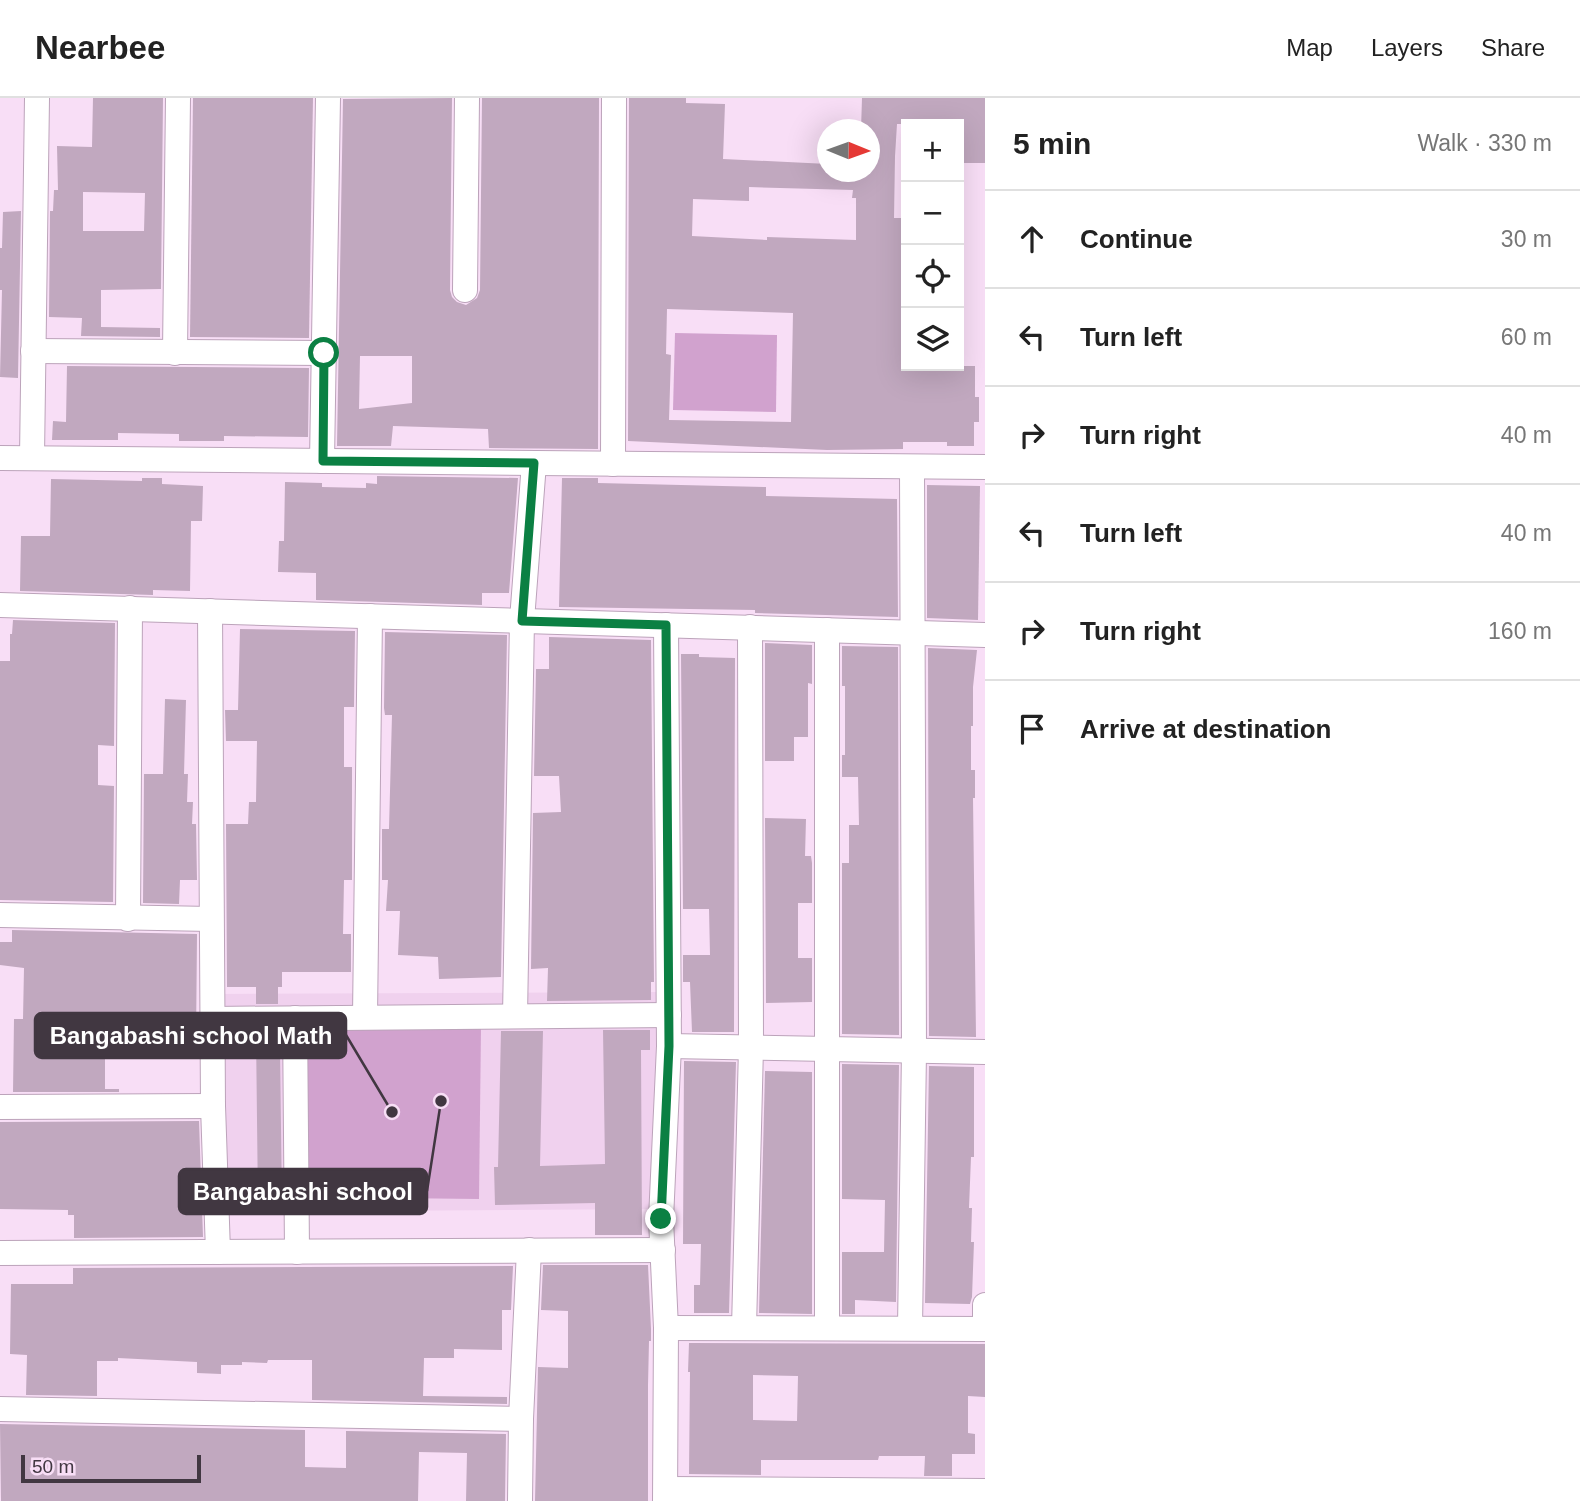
<!DOCTYPE html>
<html lang="en">
<head>
<meta charset="utf-8">
<style>
	:root { --surface:#fff; --page:#f6f6f6; --text:#222; --muted:#767676; --line:#e0e0e0 }
	body { margin:0; font-family:Helvetica,sans-serif; background:var(--page); color:var(--text) }
	.controls { position:absolute; right:21px; top:21px; display:grid; overflow:hidden; border-radius:0px; box-shadow:0 7px 28px #0002 }
	.controls button { width:63px; height:63px; display:grid; place-items:center; padding:0; border:0; border-bottom:2px solid var(--line); background:var(--surface); color:var(--text); font:35px sans-serif }
	.compass { position:absolute; left:817px; top:21px; width:63px; height:63px; border-radius:50%; background:var(--surface); box-shadow:0 7px 28px #0002; rotate:91deg }
	.scale { position:absolute; left:21px; bottom:18px; width:180px; box-sizing:border-box; padding-left:7px; border:4px solid #413741; border-top:0; font-size:19px; line-height:24px; white-space:nowrap; color:#413741; -webkit-text-stroke:5px #f8def6; paint-order:stroke }
	.stop { position:absolute; width:21px; height:21px; margin:-16px; border:5px solid #0b8043; border-radius:50%; background:#fff }
	.stop.end { background:#0b8043; border-color:#fff; box-shadow:0 2px 7px #0008 }
	.list { margin:0; padding:0; list-style:none }
	h2 { display:flex; justify-content:space-between; align-items:center; height:91px; margin:0; padding:0 28px; font-size:30px }
	h2 small { font-size:23px; font-weight:400; color:var(--muted) }
	.list li { display:grid; grid-template-columns:46px 1fr auto; gap:21px; align-items:center; box-sizing:border-box; height:98px; padding:0 28px; border-top:2px solid var(--line) }
	.list b { display:block; font-size:26px; white-space:nowrap }
	.list em { font-size:23px; font-style:normal; color:var(--muted) }
	.icon { flex:none; width:38px; height:38px; fill:none; stroke:currentColor; stroke-width:2; stroke-linecap:round; stroke-linejoin:round }
	.map { position:relative; flex:none; width:985px; height:1403px; overflow:hidden }
	header { display:flex; align-items:center; gap:42px; box-sizing:border-box; height:98px; padding:0 35px; background:var(--surface); border-bottom:2px solid var(--line) }
	header strong { font-size:33px }
	nav { display:flex; gap:38px; margin-inline-start:auto; font-size:24px }
	main { display:flex }
	aside { flex:1; background:var(--surface) }
	.map>svg:first-child { display:block }
	.built { fill:#f0d1ee }
	.green { fill:#d1a2ce }
	.building { fill:#c1a8bf; fill-rule:evenodd }
	.lines { fill:none; stroke-linecap:round; stroke-linejoin:round }
	.minor-casing { stroke:#bca3ba; stroke-width:26 }
	.minor { stroke:#fff; stroke-width:24 }
	.route { stroke:#0b8043; stroke-width:9 }
	.leader { fill:none; stroke:#413741; stroke-width:2.5 }
	.callout-dot { fill:#413741; stroke:#f8def6; stroke-width:2.5 }
	.callout { fill:#413741; stroke:#413741; stroke-width:2.5 }
	.callout-label { font-size:24px; text-anchor:middle; font-weight:bold; fill:#fff }
</style>
</head>
<body>
<header>
<strong>Nearbee</strong>
<nav><a>Map</a><a>Layers</a><a>Share</a></nav>
</header>
<main>
<div class="map">
<svg width="985" height="1403" viewBox="0 0 985 1403">
	<rect width="100%" height="100%" fill="#f8def6"/>
	<polygon class="built" points="656,894 662,1111 225,1114 220,896"/>
	<g class="green">
		<polygon points="675,235 777,237 776,314 673,312"/>
		<polygon points="305,927 481,929 479,1101 304,1099"/>
	</g>
	<g class="building">
		<path d="M93,0H163L161,191L101,192V229L160,230V239L81,238L82,220L49,219L50,113H53L54,92H58L57,48L92,49ZM83,94L145,95L144,133H83Z"/>
		<polygon points="193,0 313,0 309,240 190,239"/>
		<path d="M452,0L450,192L452,199L457,204L466,207L477,200L480,192L482,0H599L598,351L489,350L488,331L393,328L391,348H337L343,1ZM360,258H412V305L359,311Z"/>
		<path d="M629,0H686V5L725,6L723,61L828,66V74H870V32H861L862,0H985V65H959V26H897L895,58L894,120H906V268H975V299H979V324H974V348H947V344H903V351L827,352L628,343ZM749,89L853,92L852,100H856V142L767,139V142L692,138L693,101L749,103ZM667,211L793,215L791,324L669,322L671,257L666,256Z"/>
		<polygon points="21,113 18,280 0,279 2,192 0,192 0,150 2,150 3,114"/>
		<polygon points="67,268 309,270 308,339 224,338 224,343 179,343 179,336 118,335 118,342 52,342 53,323 66,324"/>
		<polygon points="377,378 518,380 509,495 482,495 482,507 316,502 316,475 278,474 279,443 284,443 285,384 322,385 322,389 366,390 366,385 377,386"/>
		<polygon points="142,380 162,380 162,386 203,388 202,423 191,423 190,493 153,492 153,497 20,493 21,438 50,438 51,381 142,383"/>
		<polygon points="562,380 598,380 598,385 766,389 766,398 897,401 898,519 755,515 755,512 559,509"/>
		<polygon points="927,387 980,388 978,522 927,520"/>
		<polygon points="13,522 115,525 114,648 98,647 98,687 114,688 113,804 0,802 0,563 10,563 10,536 12,536"/>
		<polygon points="240,531 355,533 354,609 344,609 344,669 352,669 352,782 344,782 343,836 351,836 351,874 282,874 282,889 278,889 278,906 256,906 256,889 227,889 226,726 248,726 249,704 256,704 257,643 226,643 225,612 238,612"/>
		<polygon points="385,534 507,537 501,879 439,881 438,859 398,857 400,813 386,813 388,782 382,782 382,731 389,731 392,617 385,617 384,610"/>
		<polygon points="549,539 651,542 654,884 651,884 651,902 547,903 548,870 531,871 533,715 561,714 559,678 534,678 536,571 549,571"/>
		<polygon points="765,545 812,547 812,586 808,585 808,639 794,639 794,663 765,663"/>
		<polygon points="842,548 898,549 899,937 842,936 842,765 849,765 849,727 859,727 858,679 842,679 842,657 845,657 845,588 842,588"/>
		<polygon points="928,550 977,552 973,589 973,628 971,628 971,672 975,672 975,700 973,700 976,939 929,938"/>
		<polygon points="681,556 699,556 699,559 735,560 734,934 692,934 690,884 683,884 683,857 710,857 709,811 683,811"/>
		<polygon points="165,601 186,602 184,676 188,676 187,704 193,704 192,726 196,726 197,782 180,782 179,806 143,805 144,676 163,676"/>
		<polygon points="765,720 806,721 805,758 811,758 812,765 812,805 798,805 798,860 812,860 812,904 766,905"/>
		<polygon points="12,832 197,836 196,945 133,944 133,952 105,951 105,991 119,991 119,994 13,994 14,921 23,921 24,870 0,867 0,844 12,844"/>
		<polygon points="603,932 650,932 650,952 641,952 642,1137 595,1137 595,1105 495,1107 494,1069 498,1069 501,933 543,933 540,1068 605,1066"/>
		<polygon points="256,935 278,935 278,952 280,952 282,1108 258,1108"/>
		<polygon points="684,963 736,964 729,1215 694,1215 694,1187 700,1187 701,1146 683,1146"/>
		<polygon points="842,966 899,967 896,1204 855,1202 855,1216 842,1216 842,1154 884,1154 885,1102 842,1101"/>
		<polygon points="929,968 974,969 974,1059 971,1059 969,1110 972,1110 971,1144 974,1144 972,1199 970,1206 925,1205"/>
		<polygon points="765,973 812,974 812,1216 759,1215"/>
		<polygon points="199,1023 203,1139 74,1140 74,1117 68,1117 68,1112 0,1111 0,1024"/>
		<polygon points="543,1167 648,1167 651,1231 651,1243 649,1243 648,1287 648,1403 535,1403 538,1269 568,1270 568,1213 541,1212"/>
		<polygon points="513,1168 511,1212 502,1212 502,1252 454,1251 454,1260 424,1260 423,1298 507,1299 507,1306 312,1302 312,1262 268,1262 267,1265 242,1264 242,1267 221,1267 221,1276 197,1275 197,1264 118,1260 118,1263 97,1263 97,1298 26,1297 27,1257 10,1256 11,1186 73,1186 73,1170"/>
		<path d="M689,1245L985,1246V1299L968,1298V1335L975,1336V1356H952V1378H924L925,1358H879L878,1362H761V1377L689,1376L690,1274H688ZM753,1277L798,1278L797,1323L753,1322Z"/>
		<polygon points="0,1326 305,1332 305,1369 346,1370 346,1333 506,1336 505,1403 466,1403 467,1355 419,1354 418,1403 1,1403"/>
	</g>
	<g class="lines">
		<defs>
			<g id="minor">
				<polyline points="465,192 467,0"/>
				<polyline points="33,253 324,255"/>
				<polyline points="175,255 178,0"/>
				<polyline points="32,359 37,0"/>
				<polyline points="0,360 985,369"/>
				<polyline points="322,363 328,0"/>
				<polyline points="613,366 614,0"/>
				<polyline points="0,507 985,537"/>
				<polyline points="210,513 213,1008 218,1154"/>
				<polyline points="827,532 827,1230"/>
				<polyline points="0,817 211,821"/>
				<polyline points="128,821 130,510"/>
				<polyline points="515,918 522,522 534,365"/>
				<polyline points="365,919 370,518"/>
				<polyline points="295,920 297,1154"/>
				<polyline points="212,921 669,917"/>
				<polyline points="669,948 985,954"/>
				<polyline points="0,1009 213,1008"/>
				<polyline points="0,1155 663,1152"/>
				<polyline points="666,1230 985,1231"/>
				<polyline points="744,1230 751,949 750,529"/>
				<polyline points="910,1230 914,953 912,369"/>
				<polyline points="985,1231 985,1207"/>
				<polyline points="0,1311 521,1321"/>
				<polyline points="666,1391 985,1393"/>
				<polyline points="520,1403 521,1321 529,1152"/>
				<polyline points="665,1403 666,1230 661,1121 669,948 666,527"/>
			</g>
		</defs>
		<use href="#minor" class="minor-casing"/>
		<use href="#minor" class="minor"/>
	</g>
	<g class="lines">
		<polyline class="route" points="324,255 323,363 534,365 522,523 666,527 669,948 661,1121"/>
	</g>
	<path class="leader" d="M392 1014L346 937M441 1003L427 1093"/>
	<g class="callout-dot">
		<circle cx="392" cy="1014" r="7"/>
		<circle cx="441" cy="1003" r="7"/>
	</g>
	<g class="callout">
		<rect x="35" y="915" width="311" height="45" rx="7"/>
		<rect x="179" y="1071" width="248" height="45" rx="7"/>
	</g>
	<g class="callout-label">
		<text x="191" y="946">Bangabashi school Math</text>
		<text x="303" y="1102">Bangabashi school</text>
	</g>
</svg>
<div class="controls">
<button>+</button>
<button>−</button>
<button><svg class="icon" aria-label="locate" viewBox="0 0 24 24"><circle cx="12" cy="12" r="6"/><path d="M12 2v4M12 18v4M2 12h4M18 12h4"/></svg></button>
<button><svg class="icon" aria-label="layers" viewBox="0 0 24 24"><path d="M12 4l9 5-9 5-9-5zM3 14l9 5 9-5"/></svg></button>
</div>
<svg class="compass" viewBox="-18 -18 36 36"><path d="M0-13l5 13h-10z" fill="#e53935"/><path d="M0 13l5-13h-10z" fill="#767676"/></svg>
<div class="scale">50 m</div>
<div class="stop" style="left:324px;top:255px"></div>
<div class="stop end" style="left:661px;top:1121px"></div>
</div>
<aside>
<h2>5 min<small>Walk · 330 m</small></h2>
<ul class="list">
<li><svg class="icon" aria-label="ahead" viewBox="0 0 24 24"><path d="M12 20V5M6 11l6-6 6 6"/></svg><div><b>Continue</b></div><em>30 m</em></li>
<li><svg class="icon" aria-label="left" viewBox="0 0 24 24"><path d="M17 20v-9H6M10 6l-5 5 5 5"/></svg><div><b>Turn left</b></div><em>60 m</em></li>
<li><svg class="icon" aria-label="right" viewBox="0 0 24 24"><path d="M7 20v-9h11M14 6l5 5-5 5"/></svg><div><b>Turn right</b></div><em>40 m</em></li>
<li><svg class="icon" aria-label="left" viewBox="0 0 24 24"><path d="M17 20v-9H6M10 6l-5 5 5 5"/></svg><div><b>Turn left</b></div><em>40 m</em></li>
<li><svg class="icon" aria-label="right" viewBox="0 0 24 24"><path d="M7 20v-9h11M14 6l5 5-5 5"/></svg><div><b>Turn right</b></div><em>160 m</em></li>
<li><svg class="icon" aria-label="arrive" viewBox="0 0 24 24"><path d="M6 21V4h12l-3 4 3 4H6"/></svg><div><b>Arrive at destination</b></div></li>
</ul>
</aside>
</main>
</body>
</html>
